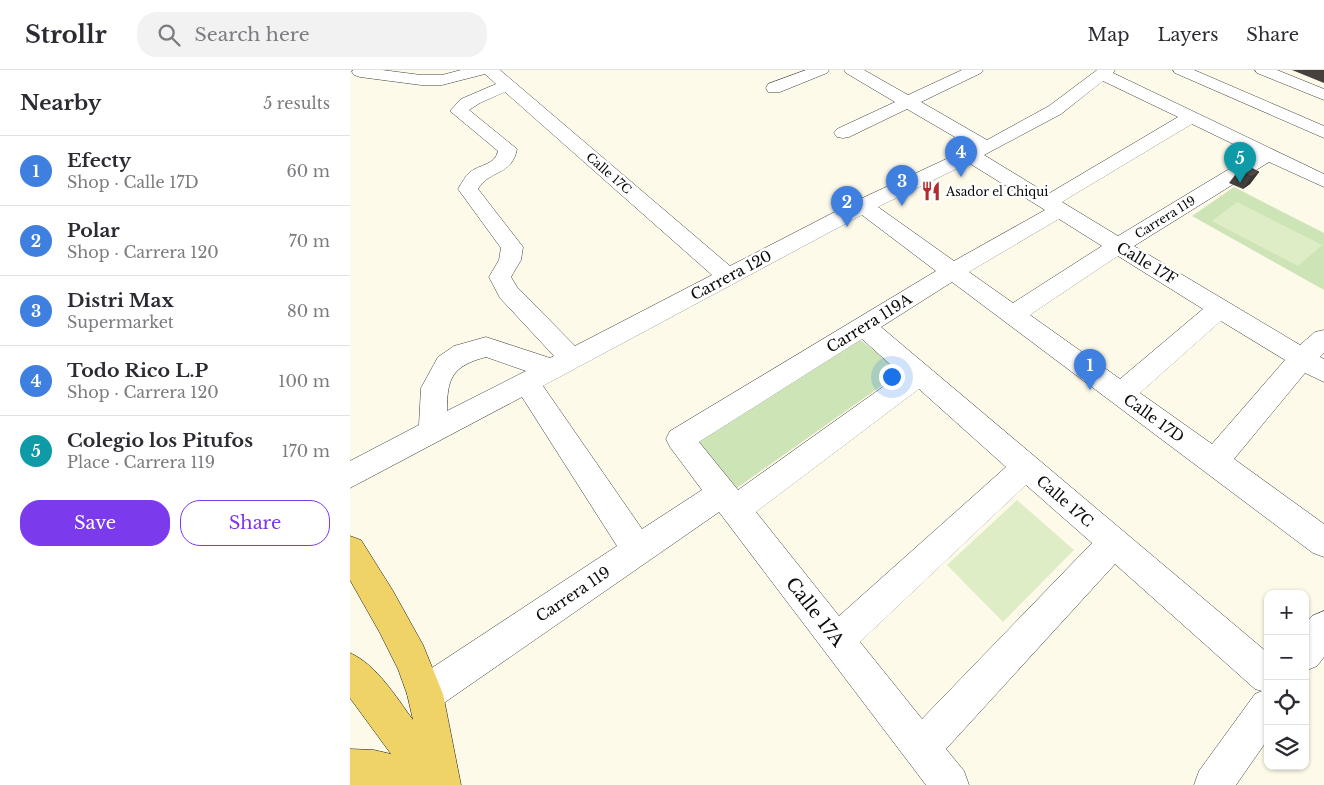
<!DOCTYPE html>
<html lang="en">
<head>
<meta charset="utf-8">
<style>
	:root { --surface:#fff; --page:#f2f2f3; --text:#2b2b33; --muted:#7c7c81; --line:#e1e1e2; --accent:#7c3aed }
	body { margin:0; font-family:"Libre Baskerville",serif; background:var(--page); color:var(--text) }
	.controls { position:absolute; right:15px; bottom:15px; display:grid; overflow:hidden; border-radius:10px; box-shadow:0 1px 4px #0004 }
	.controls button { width:45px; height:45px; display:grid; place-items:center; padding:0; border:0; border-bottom:1px solid var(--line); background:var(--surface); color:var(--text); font:25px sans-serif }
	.you { position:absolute; left:541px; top:306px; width:18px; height:18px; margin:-12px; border:4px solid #fff; border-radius:50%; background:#1a73e8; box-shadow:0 0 0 8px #1a73e833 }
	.badge { display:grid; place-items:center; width:32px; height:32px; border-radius:50%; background:var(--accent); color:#fff; font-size:16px; font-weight:700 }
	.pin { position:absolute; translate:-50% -41px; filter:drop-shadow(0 1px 2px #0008) }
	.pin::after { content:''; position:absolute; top:26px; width:18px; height:15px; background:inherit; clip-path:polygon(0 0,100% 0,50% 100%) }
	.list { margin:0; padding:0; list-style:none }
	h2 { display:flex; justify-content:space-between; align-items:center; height:65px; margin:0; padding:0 20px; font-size:21px }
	h2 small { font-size:16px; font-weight:400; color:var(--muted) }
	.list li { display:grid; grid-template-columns:32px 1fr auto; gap:15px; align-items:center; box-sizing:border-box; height:70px; padding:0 20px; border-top:1px solid var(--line) }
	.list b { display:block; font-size:19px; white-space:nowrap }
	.list p { margin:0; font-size:16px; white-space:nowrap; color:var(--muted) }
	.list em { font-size:16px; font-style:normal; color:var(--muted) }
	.actions { display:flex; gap:10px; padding:15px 20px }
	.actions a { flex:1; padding:11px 0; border:1px solid var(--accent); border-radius:20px; text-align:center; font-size:18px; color:var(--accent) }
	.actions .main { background:var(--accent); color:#fff }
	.icon { flex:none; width:28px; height:28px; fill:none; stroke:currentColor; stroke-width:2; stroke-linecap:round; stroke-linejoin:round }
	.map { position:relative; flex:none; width:974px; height:715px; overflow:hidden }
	header { display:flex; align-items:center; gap:30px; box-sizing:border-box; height:70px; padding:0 25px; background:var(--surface); border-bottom:1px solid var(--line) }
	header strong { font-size:24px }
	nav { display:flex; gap:28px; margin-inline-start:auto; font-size:18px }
	.search { width:350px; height:45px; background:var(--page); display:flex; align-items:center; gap:12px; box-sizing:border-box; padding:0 18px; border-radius:20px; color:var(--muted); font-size:19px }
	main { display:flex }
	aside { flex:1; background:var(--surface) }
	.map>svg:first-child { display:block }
	.green { fill:#cde5b6 }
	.pitch { fill:#dfedc7 }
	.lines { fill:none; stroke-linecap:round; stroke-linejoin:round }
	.minor-casing { stroke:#3e3e3e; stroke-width:1 }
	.major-casing { stroke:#1c1c1c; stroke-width:1 }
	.minor { fill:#fff; fill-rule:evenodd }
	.major { fill:#f0d367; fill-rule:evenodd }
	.wall { fill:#47413e }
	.shaded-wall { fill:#393532 }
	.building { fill:#524c48; stroke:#393532 }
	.labels { text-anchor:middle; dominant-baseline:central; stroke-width:5; stroke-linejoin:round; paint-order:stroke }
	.far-street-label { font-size:12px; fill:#0b0b0b; stroke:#fff }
	.far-poi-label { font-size:12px; fill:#0b0b0b; stroke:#fff; text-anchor:start }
	.street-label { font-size:15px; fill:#0b0b0b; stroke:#fff }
	.near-street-label { font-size:18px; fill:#0b0b0b; stroke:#fff }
</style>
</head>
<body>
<header>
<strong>Strollr</strong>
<div class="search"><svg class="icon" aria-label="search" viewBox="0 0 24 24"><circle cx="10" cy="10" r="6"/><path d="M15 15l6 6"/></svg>Search here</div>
<nav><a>Map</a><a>Layers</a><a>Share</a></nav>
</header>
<main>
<aside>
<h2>Nearby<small>5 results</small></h2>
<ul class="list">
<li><span class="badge" style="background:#3f7fe0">1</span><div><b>Efecty</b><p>Shop · Calle 17D</p></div><em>60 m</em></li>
<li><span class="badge" style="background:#3f7fe0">2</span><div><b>Polar</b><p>Shop · Carrera 120</p></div><em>70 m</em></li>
<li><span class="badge" style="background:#3f7fe0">3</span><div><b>Distri Max</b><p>Supermarket</p></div><em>80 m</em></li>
<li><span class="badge" style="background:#3f7fe0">4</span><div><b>Todo Rico L.P</b><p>Shop · Carrera 120</p></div><em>100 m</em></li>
<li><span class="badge" style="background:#0f9aa8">5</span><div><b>Colegio los Pitufos</b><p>Place · Carrera 119</p></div><em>170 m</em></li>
</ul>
<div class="actions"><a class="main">Save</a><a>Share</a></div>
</aside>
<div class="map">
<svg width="974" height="715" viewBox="0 0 974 715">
	<rect width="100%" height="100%" fill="#fefae9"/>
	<g class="green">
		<polygon points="884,117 974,163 974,220 842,146"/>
		<polygon points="508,268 551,302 384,420 342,370"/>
	</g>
	<g class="pitch">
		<polygon points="887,132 972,175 948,196 862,151"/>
		<polygon points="667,430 724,480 653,552 597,495"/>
	</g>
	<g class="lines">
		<defs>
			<g id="minor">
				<path d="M3,0H32L71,5H92L111,0H150L380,196L506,131L622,77L557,39L499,67L493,68L487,67L484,63L487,59L545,32L496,3L494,0H514L558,25L612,0H633L631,3L571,32L637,70L699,36L747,0H765L763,3L974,104V117L919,92L784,176L950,275L965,262L974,260V283L970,287L974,289V312L955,303L884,389L974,454V487L963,483L602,212L531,257L918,583V669L886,715H844L849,701L905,624L912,621L905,619L765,494L596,679L614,701L619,715H576L369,442L88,637L75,642L62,637L57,624L62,611L267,476L172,327L0,418V391L69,355L71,318L88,287L104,276L136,267L200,288L204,286L150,228L139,207L149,190L151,178L108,119C112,113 115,106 120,102C131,94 145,95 148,81L100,41L111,29L146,14L135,4L92,15H71L10,7L4,5L2,2ZM753,11L828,47L698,124L634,85L711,44ZM155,22L362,205L225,276L167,217L161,207L171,190L173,177L128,119C140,99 162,106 167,79L119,40L130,33ZM842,54L904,84L768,166L712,132ZM619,93L695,140L604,191L528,137ZM512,145L586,201L320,361L316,369L320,377L352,420L292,459L193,316ZM709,149L752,176L663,233L619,202ZM768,186L853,239L770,309L680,245ZM871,251L935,290L862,374L790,323ZM512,269L551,304L388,420L349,372ZM136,287L176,301L97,341C97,308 102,296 136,287ZM569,319L656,397L489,546L406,442ZM676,415L742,473L572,649L510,572Z"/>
				<polygon points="456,0 479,0 477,3 430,22 418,22 416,18 418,14"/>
				<polygon points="823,0 844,0 974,56 974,68 825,3"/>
				<polygon points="905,0 927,0 974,19 974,30 907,3"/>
				<polygon points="974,541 974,587 967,596 955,601 955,555 962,546"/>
			</g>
			<path id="major" d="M0,466L11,470L43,521L73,575L93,624L111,715H0V679L24,680L41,684L0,628V583C27,595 46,627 63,650L57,624L48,599L30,563L0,510Z"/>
		</defs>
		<use href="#minor" class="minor-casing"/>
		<use href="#major" class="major-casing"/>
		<use href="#minor" class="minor"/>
		<use href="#major" class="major"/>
	</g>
	<g class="wall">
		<polygon points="942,0 974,0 974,13"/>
		<polygon points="888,101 909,102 900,114 893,119 879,113"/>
	</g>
	<polygon class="shaded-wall" points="909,102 900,114 893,119 901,107"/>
	<polygon class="building" points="895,95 909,102 901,107 888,101"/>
	<defs>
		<symbol id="restaurant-bare" viewBox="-9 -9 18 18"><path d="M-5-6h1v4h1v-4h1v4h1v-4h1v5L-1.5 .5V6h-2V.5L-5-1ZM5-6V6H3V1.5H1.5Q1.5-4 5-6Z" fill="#b12c2f" stroke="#fff" stroke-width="2.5" paint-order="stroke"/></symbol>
	</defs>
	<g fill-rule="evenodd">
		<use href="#restaurant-bare" x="567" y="107" width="28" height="28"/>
	</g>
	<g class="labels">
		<g class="far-street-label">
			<text transform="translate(259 103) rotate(41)">Calle 17C</text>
			<text transform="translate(815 147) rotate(-32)">Carrera 119</text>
		</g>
		<g class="far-poi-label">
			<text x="596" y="121">Asador el Chiqui</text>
		</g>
		<g class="street-label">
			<text transform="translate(797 193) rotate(31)">Calle 17F</text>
			<text transform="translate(381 205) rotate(-28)">Carrera 120</text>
			<text transform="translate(519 253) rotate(-32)">Carrera 119A</text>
			<text transform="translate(804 348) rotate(36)">Calle 17D</text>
			<text transform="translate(715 431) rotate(41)">Calle 17C</text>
			<text transform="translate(223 524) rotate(-34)">Carrera 119</text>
		</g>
		<g class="near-street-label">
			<text transform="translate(465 542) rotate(52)">Calle 17A</text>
		</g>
	</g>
</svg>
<div class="controls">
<button>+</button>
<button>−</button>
<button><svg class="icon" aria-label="locate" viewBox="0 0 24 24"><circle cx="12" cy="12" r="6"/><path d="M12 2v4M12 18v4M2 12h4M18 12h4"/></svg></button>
<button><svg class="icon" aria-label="layers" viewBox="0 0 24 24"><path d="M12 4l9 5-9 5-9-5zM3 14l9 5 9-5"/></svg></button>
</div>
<div class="you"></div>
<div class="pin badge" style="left:740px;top:320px;background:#3f7fe0">1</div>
<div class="pin badge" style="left:497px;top:157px;background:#3f7fe0">2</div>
<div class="pin badge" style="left:552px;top:136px;background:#3f7fe0">3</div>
<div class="pin badge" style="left:611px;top:107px;background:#3f7fe0">4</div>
<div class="pin badge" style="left:890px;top:113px;background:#0f9aa8">5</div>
</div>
</main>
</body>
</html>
